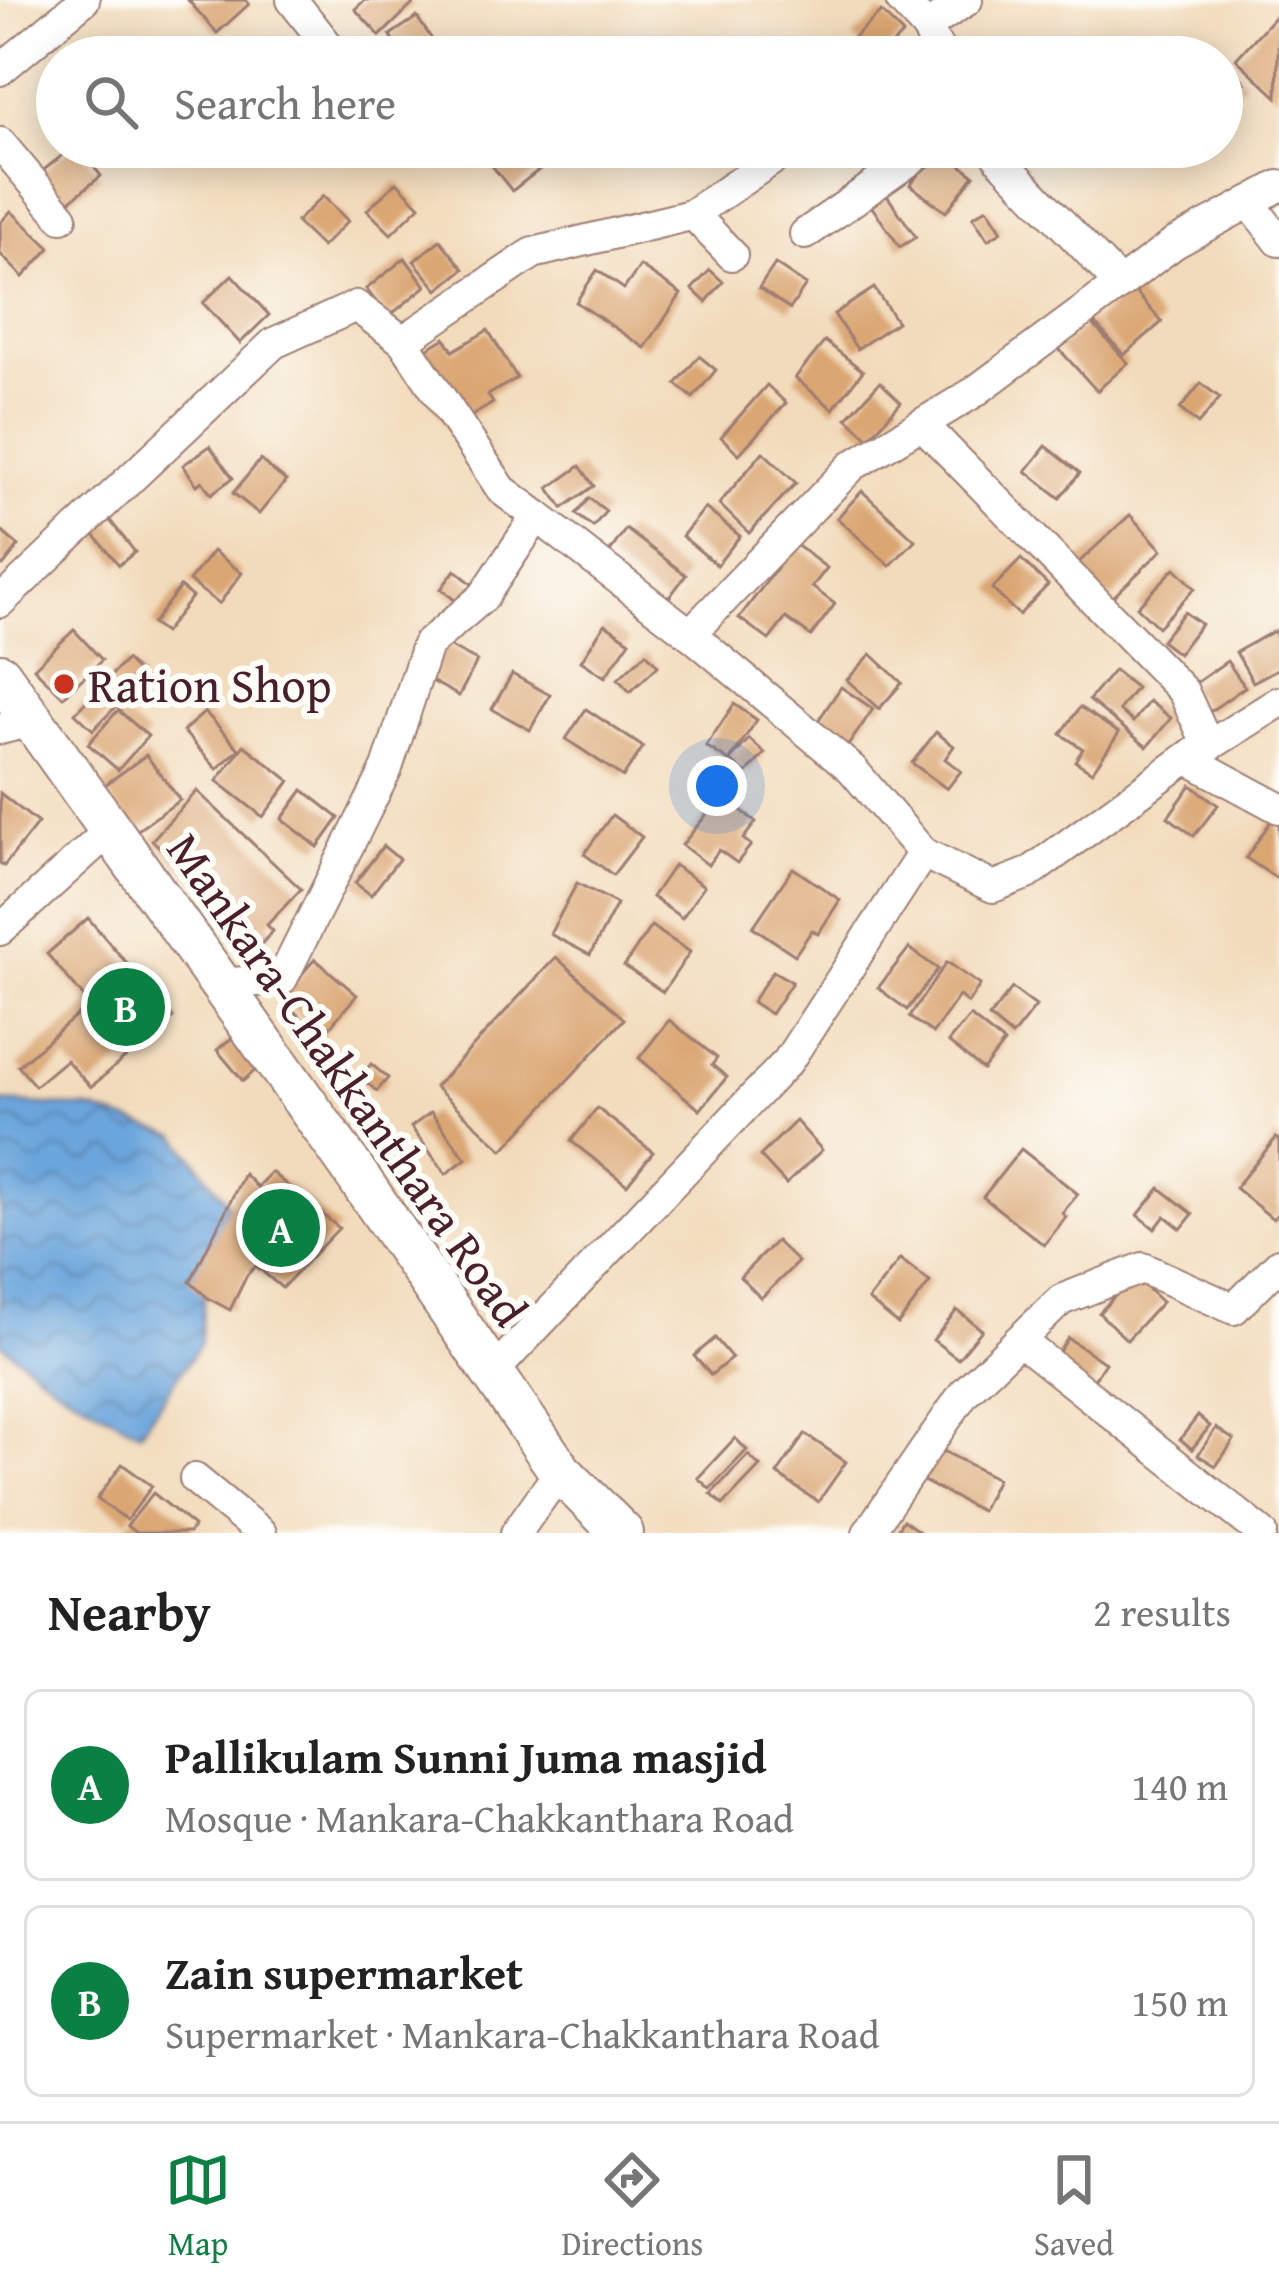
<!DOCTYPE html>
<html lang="en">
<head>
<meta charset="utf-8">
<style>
	:root { --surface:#fff; --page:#f6f6f6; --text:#222; --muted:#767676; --line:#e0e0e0; --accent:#0b8043 }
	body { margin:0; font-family:"Gentium Book Plus",serif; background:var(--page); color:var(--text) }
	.you { position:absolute; left:717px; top:786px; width:42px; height:42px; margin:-30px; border:9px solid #fff; border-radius:50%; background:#1a73e8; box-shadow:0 0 0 18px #1a73e833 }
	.badge { display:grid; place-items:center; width:78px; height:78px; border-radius:50%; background:var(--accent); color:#fff; font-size:39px; font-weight:700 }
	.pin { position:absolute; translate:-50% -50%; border:6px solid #fff; box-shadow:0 3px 12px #0006 }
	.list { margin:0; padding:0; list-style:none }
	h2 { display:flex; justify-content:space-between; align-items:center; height:156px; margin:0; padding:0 48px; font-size:51px }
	h2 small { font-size:39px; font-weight:400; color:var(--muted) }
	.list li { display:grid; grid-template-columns:78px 1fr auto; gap:36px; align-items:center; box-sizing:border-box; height:192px; margin:0 24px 24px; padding:0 24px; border:3px solid var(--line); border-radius:18px }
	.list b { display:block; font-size:45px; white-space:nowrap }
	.list p { margin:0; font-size:39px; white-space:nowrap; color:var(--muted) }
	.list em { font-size:39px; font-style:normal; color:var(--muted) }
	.icon { flex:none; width:66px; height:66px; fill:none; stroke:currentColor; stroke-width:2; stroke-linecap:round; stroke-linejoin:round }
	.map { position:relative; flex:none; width:1279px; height:1533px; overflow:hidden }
	.search { position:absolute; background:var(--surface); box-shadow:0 6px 30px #0003; left:36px; right:36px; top:36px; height:132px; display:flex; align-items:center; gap:30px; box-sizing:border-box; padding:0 42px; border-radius:66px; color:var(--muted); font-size:45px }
	.sheet { height:588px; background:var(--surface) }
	nav { display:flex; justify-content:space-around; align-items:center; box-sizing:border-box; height:168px; border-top:3px solid var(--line); background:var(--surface); font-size:33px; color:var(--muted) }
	nav a { display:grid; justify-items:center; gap:6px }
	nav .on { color:var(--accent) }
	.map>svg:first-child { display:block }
	.water { fill:url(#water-waves); stroke:#5a6283; stroke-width:3 }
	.building { fill:#daa672 }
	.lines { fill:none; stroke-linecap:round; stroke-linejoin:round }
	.street-casing { stroke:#9e7d73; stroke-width:34 }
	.secondary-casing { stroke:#9e7d73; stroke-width:46 }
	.street { stroke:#fff; stroke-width:30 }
	.secondary { stroke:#fff; stroke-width:42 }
	.poi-dot { fill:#c8321e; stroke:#fdfcf7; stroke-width:4.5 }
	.labels { text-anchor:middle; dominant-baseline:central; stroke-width:12; stroke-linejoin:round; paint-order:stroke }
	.poi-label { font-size:48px; fill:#4a1f2b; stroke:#fdfcf7; text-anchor:start }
	.street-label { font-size:48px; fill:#4a1f2b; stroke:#fdfcf7 }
</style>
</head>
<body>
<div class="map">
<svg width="1279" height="1533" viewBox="0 0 1279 1533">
	<defs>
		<pattern id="water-waves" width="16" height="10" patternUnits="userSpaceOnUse" patternTransform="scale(3)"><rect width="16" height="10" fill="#6ba5db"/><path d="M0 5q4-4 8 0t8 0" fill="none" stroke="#5a86b2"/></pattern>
	</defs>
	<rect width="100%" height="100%" fill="#fdfcf7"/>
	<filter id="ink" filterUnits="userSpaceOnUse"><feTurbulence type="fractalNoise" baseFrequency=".00833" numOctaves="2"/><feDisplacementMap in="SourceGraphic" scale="24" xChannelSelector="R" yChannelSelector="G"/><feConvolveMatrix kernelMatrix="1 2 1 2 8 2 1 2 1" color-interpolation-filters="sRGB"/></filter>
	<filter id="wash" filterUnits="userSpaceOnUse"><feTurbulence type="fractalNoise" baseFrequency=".004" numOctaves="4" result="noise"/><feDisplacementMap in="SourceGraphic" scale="48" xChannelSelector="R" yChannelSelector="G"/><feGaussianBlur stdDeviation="2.7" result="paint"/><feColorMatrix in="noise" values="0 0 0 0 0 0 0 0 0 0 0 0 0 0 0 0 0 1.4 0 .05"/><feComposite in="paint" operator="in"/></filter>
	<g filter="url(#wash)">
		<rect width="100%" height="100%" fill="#f2dbbb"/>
		<polygon class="water" points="0,1102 87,1108 177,1136 227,1202 204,1297 200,1344 140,1432 57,1387 0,1343"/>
		<g id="blocks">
			<g class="building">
				<polygon points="188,0 246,0 249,4 217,33"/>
				<polygon points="365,0 409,0 413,4 380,36 355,9"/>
				<polygon points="881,12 903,34 879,57 873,57 853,38"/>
				<polygon points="1277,14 1279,17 1277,97 1236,59"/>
				<polygon points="417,17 433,41 404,57 390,35"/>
				<polygon points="1220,50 1245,83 1222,99 1222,57 1210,57"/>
				<polygon points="73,147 79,147 101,176 66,204 41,172"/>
				<polygon points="511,147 530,147 544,166 512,191 490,163"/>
				<polygon points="861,147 908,147 877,169"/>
				<polygon points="938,148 974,175 946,212 910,185"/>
				<polygon points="397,182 420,206 391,234 367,210"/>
				<polygon points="883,190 916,237 900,247 867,200"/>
				<polygon points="323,196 348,221 322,247 296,222"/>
				<polygon points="987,208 1002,231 988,240 973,217"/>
				<polygon points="11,211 50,248 23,277 0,254 0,223"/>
				<polygon points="440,240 464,269 438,290 414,261"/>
				<polygon points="405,258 426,286 388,317 366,289"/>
				<polygon points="775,264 806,285 790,309 759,288"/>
				<polygon points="640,266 681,294 645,348 576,302 597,270 624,289"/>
				<polygon points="710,270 723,282 706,302 692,289"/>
				<polygon points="232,275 269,315 240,343 203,303"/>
				<polygon points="874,288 897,322 857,349 834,314"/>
				<polygon points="1132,288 1162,322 1124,355 1094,322"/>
				<polygon points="1090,321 1128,363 1097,391 1059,349"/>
				<polygon points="488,330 517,378 488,395 493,403 449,430 407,361 445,338 453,351"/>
				<polygon points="825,341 863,371 833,409 795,378"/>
				<polygon points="699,356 716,370 693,398 676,384"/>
				<polygon points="880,382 901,402 869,438 847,418"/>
				<polygon points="1201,383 1220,398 1198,424 1180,409"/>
				<polygon points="767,385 786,403 739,454 721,437"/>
				<polygon points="210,446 233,478 211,494 202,481 197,485 183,465"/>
				<polygon points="1046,446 1080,473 1060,498 1026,471"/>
				<polygon points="763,452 796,483 749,533 719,504"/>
				<polygon points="260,460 286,481 259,514 233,493"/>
				<polygon points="580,466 594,486 563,508 549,488"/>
				<polygon points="862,491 915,540 890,566 837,518"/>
				<polygon points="589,498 606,511 593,527 576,514"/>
				<polygon points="705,508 740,536 717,565 682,536"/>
				<polygon points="1130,515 1162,550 1112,598 1062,578"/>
				<polygon points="108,518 135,552 119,565 91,531"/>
				<polygon points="626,529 686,575 665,603 606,557"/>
				<polygon points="0,530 19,546 3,566 0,564"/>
				<polygon points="795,544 827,568 812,587 835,604 811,636 786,618 769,640 739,618"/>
				<polygon points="213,551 242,573 219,604 189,581"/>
				<polygon points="1021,559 1048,585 1019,615 992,589"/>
				<polygon points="1175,568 1195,588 1158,627 1137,607"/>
				<polygon points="455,570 478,589 463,607 441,589"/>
				<polygon points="180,587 192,597 164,633 152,624"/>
				<polygon points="1184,612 1201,624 1178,654 1161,641"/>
				<polygon points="605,624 630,641 605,677 581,661"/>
				<polygon points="74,630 102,660 63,697 34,668"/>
				<polygon points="1274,631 1279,640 1279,668 1253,682 1236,652"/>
				<polygon points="433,638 477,661 459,696 415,672"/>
				<polygon points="646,653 658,666 630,692 618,679"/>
				<polygon points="871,654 902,683 879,709 847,680"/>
				<polygon points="126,660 144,678 93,730 75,713"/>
				<polygon points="1227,661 1245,687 1208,713 1190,687"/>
				<polygon points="1114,670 1136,688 1119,710 1133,722 1149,701 1171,718 1147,747 1089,700"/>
				<polygon points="512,674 550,695 530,730 492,709"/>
				<polygon points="841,687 873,709 843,753 811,731"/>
				<polygon points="734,704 757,720 729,761 706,746"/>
				<polygon points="1080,707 1119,733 1092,772 1075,761 1083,749 1061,734"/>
				<polygon points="586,709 643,747 623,777 566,739"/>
				<polygon points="118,710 148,736 118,770 88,744"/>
				<polygon points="205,712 239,749 217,769 183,731"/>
				<polygon points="936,732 954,746 945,759 961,771 947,789 912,763"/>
				<polygon points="749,739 765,753 746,774 730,760"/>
				<polygon points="244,745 290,781 263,817 217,781"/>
				<polygon points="146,755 180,800 135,832 102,787"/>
				<polygon points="1191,785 1218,805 1194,836 1168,817"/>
				<polygon points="303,790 339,818 318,847 282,819"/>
				<polygon points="197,791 301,889 267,925 273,931 261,944 152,840"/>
				<polygon points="0,793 38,823 4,866 0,863"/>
				<polygon points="722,795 756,822 743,839 751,845 737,863 719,850 708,865 682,845"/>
				<polygon points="612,815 642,837 613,875 584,854"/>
				<polygon points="1273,818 1279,822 1279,880 1246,858"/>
				<polygon points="383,846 399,859 371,895 355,883"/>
				<polygon points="674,865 704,886 682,918 652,897"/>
				<polygon points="793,868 840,900 818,934 812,930 795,955 753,927"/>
				<polygon points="577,883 617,904 590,955 550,934"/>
				<polygon points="88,918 173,1017 91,1087 66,1060 35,1086 18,1066 90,1004 47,954"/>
				<polygon points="651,926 690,952 663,992 624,966"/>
				<polygon points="909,948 938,969 907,1010 878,988"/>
				<polygon points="556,957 624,1019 503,1150 435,1087"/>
				<polygon points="315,959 357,995 322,1036 280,999"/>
				<polygon points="947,962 980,985 968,1003 959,996 933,1033 909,1017"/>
				<polygon points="773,971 792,982 771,1014 752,1002"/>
				<polygon points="1012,988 1036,1006 1012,1036 989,1017"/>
				<polygon points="970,1016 1004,1043 983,1070 948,1042"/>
				<polygon points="669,1020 717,1058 712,1065 727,1077 700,1110 639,1058"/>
				<polygon points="233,1037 258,1068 243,1081 217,1050"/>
				<polygon points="371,1064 388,1078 377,1091 360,1078"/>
				<polygon points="597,1108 653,1152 627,1185 571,1141"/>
				<polygon points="431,1112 466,1159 446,1174 411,1127"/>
				<polygon points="796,1121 822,1150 786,1184 760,1156"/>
				<polygon points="1276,1138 1279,1140 1279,1212 1273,1219 1235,1188"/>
				<polygon points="1021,1149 1078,1194 1062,1213 1066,1217 1044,1245 983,1197"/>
				<polygon points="271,1172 339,1228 282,1288 256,1266 247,1275 230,1310 208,1298 190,1282 244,1174 257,1187"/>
				<polygon points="1160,1188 1193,1214 1181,1229 1165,1216 1155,1229 1138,1215"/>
				<polygon points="776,1241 798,1262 761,1298 740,1277"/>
				<polygon points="900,1259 930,1282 898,1324 868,1300"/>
				<polygon points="1134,1276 1162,1302 1127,1340 1099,1313"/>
				<polygon points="957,1310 982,1330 958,1359 933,1340"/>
				<polygon points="715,1338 732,1358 711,1375 694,1356"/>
				<polygon points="1068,1338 1105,1363 1088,1389 1050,1365"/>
				<polygon points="1198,1416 1210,1426 1192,1449 1180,1439"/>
				<polygon points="1216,1428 1234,1440 1216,1466 1198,1455"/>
				<polygon points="805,1434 846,1462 818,1502 777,1474"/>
				<polygon points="735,1438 747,1450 710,1489 698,1478"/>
				<polygon points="926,1442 997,1479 981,1511 910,1474"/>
				<polygon points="748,1455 760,1466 723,1505 711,1494"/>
				<polygon points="122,1464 152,1486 127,1520 97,1499"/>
				<polygon points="153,1493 194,1526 189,1533 136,1533 127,1526"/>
				<polygon points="903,1520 921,1533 895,1533"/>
			</g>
		</g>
	</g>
	<g filter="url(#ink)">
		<use href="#blocks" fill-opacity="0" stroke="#9e7d73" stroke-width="3"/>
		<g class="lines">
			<defs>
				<g id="street">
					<polyline points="292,0 337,57"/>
					<polyline points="901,0 926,27 943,57"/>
					<polyline points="926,27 967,0"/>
					<polyline points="0,70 84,0"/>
					<polyline points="0,143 62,217"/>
					<polyline points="994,147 1000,159 1120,284"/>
					<polyline points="1249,202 1279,241"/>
					<polyline points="693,214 732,255"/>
					<polyline points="805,234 929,147"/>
					<polyline points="403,341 533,253 691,215 791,147"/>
					<polyline points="0,602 274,343 356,306 403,341 502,490 537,516"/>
					<polyline points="690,634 852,769 923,853 993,887 1029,873 1207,743 1183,691 922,424"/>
					<polyline points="1279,702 1188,759 1279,808"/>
					<polyline points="0,729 33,721"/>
					<polyline points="0,930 110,830"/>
					<polyline points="220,984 282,979 387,768 427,645 483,597 537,516 690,634 852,466 973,393 1175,243 1279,186"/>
					<polyline points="1019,1340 1262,1533"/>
					<polyline points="492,1373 788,1061 923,853"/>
					<polyline points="195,1479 261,1533"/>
					<polyline points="516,1533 560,1471"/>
					<polyline points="868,1533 964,1393 1061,1300 1143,1268 1234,1309 1279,1264"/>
				</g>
				<polyline id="secondary" points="0,675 349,1164 560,1471 622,1533"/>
			</defs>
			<use href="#street" class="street-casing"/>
			<use href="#secondary" class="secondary-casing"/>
			<use href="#street" class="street"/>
			<use href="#secondary" class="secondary"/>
		</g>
	</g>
	<circle class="poi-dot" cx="64" cy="684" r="12"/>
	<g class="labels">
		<g class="poi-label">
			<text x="88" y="684">Ration Shop</text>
		</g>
		<g class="street-label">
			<text transform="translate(348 1079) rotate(55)">Mankara-Chakkanthara Road</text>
		</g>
	</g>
</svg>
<div class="you"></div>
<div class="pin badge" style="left:281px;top:1228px">A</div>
<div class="pin badge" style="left:126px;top:1007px">B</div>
<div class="search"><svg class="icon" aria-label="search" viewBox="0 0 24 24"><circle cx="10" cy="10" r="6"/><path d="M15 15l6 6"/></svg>Search here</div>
</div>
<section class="sheet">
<h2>Nearby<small>2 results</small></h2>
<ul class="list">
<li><span class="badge">A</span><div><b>Pallikulam Sunni Juma masjid</b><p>Mosque · Mankara-Chakkanthara Road</p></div><em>140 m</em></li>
<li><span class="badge">B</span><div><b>Zain supermarket</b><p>Supermarket · Mankara-Chakkanthara Road</p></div><em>150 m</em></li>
</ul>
</section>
<nav>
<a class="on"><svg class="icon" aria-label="map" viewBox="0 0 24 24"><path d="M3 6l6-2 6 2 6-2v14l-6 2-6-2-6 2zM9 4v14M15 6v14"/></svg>Map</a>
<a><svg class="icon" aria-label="directions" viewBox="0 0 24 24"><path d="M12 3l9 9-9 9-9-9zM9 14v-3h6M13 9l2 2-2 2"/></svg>Directions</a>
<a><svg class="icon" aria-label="saved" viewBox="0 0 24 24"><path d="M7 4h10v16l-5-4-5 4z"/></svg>Saved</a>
</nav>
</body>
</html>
